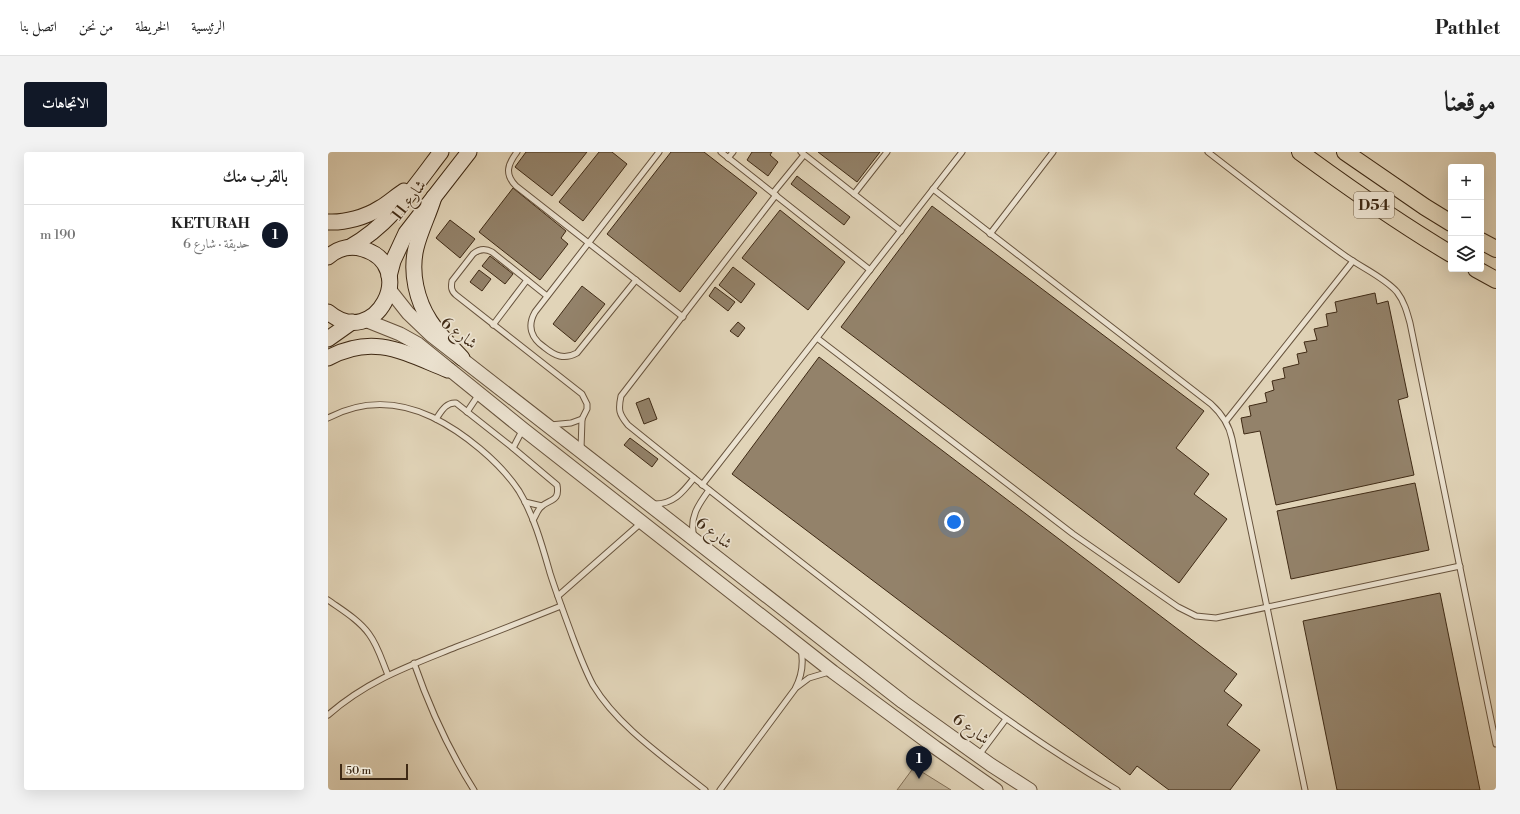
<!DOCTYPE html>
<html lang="ar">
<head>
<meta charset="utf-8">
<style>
	:root { --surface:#fff; --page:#f2f2f2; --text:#222; --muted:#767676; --line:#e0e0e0; --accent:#111827 }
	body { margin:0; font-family:"Libre Bodoni",Amiri,serif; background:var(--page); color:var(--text); direction:rtl }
	.controls { position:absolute; right:12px; top:12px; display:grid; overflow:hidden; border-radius:4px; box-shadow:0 4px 16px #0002 }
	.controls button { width:36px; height:36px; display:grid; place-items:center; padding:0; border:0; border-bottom:1px solid var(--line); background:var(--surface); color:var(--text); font:20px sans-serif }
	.scale { position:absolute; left:12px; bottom:10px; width:68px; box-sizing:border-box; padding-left:4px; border:2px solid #3f2a15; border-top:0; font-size:11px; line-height:14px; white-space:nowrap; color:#3f2a15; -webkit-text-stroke:3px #ece3d1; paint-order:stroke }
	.you { position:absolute; left:626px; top:370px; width:14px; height:14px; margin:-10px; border:3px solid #fff; border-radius:50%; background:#1a73e8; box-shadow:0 0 0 6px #1a73e833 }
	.badge { display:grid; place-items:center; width:26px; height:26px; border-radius:50%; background:var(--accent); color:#fff; font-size:13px; font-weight:700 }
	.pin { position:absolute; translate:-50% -33px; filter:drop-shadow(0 1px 2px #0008) }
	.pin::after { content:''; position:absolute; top:21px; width:14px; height:12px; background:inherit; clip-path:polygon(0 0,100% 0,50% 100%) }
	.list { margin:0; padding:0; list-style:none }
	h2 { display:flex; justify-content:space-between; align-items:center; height:52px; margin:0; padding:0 16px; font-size:17px }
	h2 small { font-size:13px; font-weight:400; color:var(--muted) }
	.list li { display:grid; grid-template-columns:26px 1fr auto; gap:12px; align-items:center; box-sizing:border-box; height:60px; padding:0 16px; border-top:1px solid var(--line) }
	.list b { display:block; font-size:15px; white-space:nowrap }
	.list p { margin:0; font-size:13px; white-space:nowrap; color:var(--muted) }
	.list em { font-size:13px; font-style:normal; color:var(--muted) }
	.icon { flex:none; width:22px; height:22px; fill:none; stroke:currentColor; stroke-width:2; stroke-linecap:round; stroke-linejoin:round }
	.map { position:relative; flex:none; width:1168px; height:638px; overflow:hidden; direction:ltr; border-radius:4px }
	header { display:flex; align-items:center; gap:24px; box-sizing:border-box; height:56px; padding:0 20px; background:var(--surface); border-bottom:1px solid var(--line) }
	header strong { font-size:19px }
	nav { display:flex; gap:22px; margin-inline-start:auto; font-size:14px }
	.intro { display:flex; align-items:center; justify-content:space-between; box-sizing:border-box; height:96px; padding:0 24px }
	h1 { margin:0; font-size:28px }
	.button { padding:10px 18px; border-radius:4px; background:var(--accent); color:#fff; font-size:14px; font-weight:700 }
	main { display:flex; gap:24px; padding:0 24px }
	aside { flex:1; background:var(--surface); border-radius:4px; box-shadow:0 4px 16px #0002 }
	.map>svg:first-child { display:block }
	.green { fill:#c5b79c; stroke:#827058 }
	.building { fill:#93826a; stroke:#3f2a15 }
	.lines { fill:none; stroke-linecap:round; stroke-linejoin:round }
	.service-casing { stroke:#68543e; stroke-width:7 }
	.tertiary-casing { stroke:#68543e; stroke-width:15 }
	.secondary-casing { stroke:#3f2a15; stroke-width:17 }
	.primary-casing { stroke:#3f2a15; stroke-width:18 }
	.service { stroke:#ece3d1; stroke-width:5 }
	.tertiary { stroke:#ece3d1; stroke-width:13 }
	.secondary { stroke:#ece3d1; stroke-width:15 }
	.primary { stroke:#e1d4b8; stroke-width:16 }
	.labels { text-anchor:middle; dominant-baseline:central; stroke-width:3.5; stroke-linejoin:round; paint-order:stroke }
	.shield { fill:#ece3d1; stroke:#73624d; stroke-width:1 }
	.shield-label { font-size:15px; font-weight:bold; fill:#3f2a15 }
	.street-label { font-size:16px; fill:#3f2a15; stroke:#ece3d1 }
</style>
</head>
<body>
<header>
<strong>Pathlet</strong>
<nav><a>الرئيسية</a><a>الخريطة</a><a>من نحن</a><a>اتصل بنا</a></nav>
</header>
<div class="intro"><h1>موقعنا</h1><a class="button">الاتجاهات</a></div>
<main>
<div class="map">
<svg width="1168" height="638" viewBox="0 0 1168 638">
	<rect width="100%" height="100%" fill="#e1d4b8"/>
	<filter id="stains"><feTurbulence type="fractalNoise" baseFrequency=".005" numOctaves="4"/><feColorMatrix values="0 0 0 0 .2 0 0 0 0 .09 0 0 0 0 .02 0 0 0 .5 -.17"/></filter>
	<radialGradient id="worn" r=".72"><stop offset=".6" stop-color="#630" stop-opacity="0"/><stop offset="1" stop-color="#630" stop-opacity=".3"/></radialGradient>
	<polygon class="green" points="586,615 623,638 569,638"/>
	<g class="building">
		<polygon points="198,0 259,0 224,44 187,15"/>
		<polygon points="271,0 284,0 299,12 255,69 231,50"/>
		<polygon points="343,0 376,0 429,41 352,140 279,82"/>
		<polygon points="424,0 444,0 442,3 450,10 440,24 419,8"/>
		<polygon points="490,0 552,0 529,30"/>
		<polygon points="469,24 522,65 516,73 463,32"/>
		<polygon points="185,36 238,79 233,86 240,92 212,128 151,80"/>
		<polygon points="604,54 876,259 848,296 881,322 866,342 899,367 851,431 513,175"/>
		<polygon points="452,58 517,110 480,158 414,106"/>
		<polygon points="122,68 147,87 132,106 108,86"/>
		<polygon points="162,104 185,122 177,132 154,114"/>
		<polygon points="405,115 427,132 413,151 391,133"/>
		<polygon points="151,118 163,127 154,139 142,130"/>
		<polygon points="254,134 277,152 247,190 225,172"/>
		<polygon points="387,135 407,150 400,159 381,144"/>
		<polygon points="1047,141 1049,152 1060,149 1080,245 1070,248 1086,323 948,353 932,279 916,282 913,266 923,264 921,254 939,250 937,241 946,238 944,229 957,226 955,216 971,212 969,202 979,200 976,190 989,188 986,177 1000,174 998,162 1009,160 1007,150"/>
		<polygon points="410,170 417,176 410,185 402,179"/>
		<polygon points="491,205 909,522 896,539 914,553 899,573 932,598 902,638 841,638 809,614 802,623 404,322"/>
		<polygon points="321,246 329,267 316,272 308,251"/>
		<polygon points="302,286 330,307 324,315 296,293"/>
		<polygon points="1087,331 1101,398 963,427 949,359"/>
		<polygon points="1112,441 1152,638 1009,638 975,469"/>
	</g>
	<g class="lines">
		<defs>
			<g id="service">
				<path d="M189,0C180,12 176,22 188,34L355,165"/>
				<polyline points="393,0 542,118"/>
				<polyline points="473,0 573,79"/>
				<path d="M880,0C925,35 970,70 1016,103C1032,115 1056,125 1069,140C1076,149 1079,160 1082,171L1168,592"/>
				<polyline points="400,6 405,0"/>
				<path d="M605,37L883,252C894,262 901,272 904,287L977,638"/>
				<polyline points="445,41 476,3"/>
				<polyline points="526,42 559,0"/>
				<path d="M448,43L293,244C290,258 291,262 300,273C378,336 457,398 536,459C617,523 699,586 789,638"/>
				<polyline points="662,82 725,0"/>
				<path d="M308,128L249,201C236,208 227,204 216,195C203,186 199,174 207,160L331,0"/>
				<path d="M219,144L164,100C157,96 151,97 145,102L124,129C123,135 123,139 128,143L254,242L259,252V257L254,267L253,297"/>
				<polyline points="165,173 199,128"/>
				<polyline points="489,186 745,382 850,455 868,464 888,466 1132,414"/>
				<polyline points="139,260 151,242"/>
				<path d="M0,266C34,248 70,249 104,265C135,280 172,310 191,339C206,364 214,393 222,421C229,443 237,464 245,486C251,502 257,518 265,533C290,575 340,608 377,638"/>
				<path d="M108,267C113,260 118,250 128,251L185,296L229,333C232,349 223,347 214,354C209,358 208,364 205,368"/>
				<polyline points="898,269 1025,109"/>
				<polyline points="222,273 243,271 254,267"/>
				<polyline points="185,296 195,277"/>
				<polyline points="374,333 634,0"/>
				<polyline points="197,350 214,354"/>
				<path d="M325,352C345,353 355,340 366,326"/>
				<path d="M366,385C361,366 370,353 381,338"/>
				<polyline points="230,444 313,371"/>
				<path d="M0,448C14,458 31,468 41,482C50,494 54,509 60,523"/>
				<path d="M86,511C102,557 120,597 146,638"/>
				<polyline points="469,535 481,526 501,520"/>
				<path d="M0,563C40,528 81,514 128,495C163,482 198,468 233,454"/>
				<polyline points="651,603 678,567"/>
				<path d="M392,638L467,537C474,524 476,512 473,497"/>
			</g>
			<g id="tertiary">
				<polyline points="61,137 80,161 103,183 575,550 663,613 702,638"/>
				<polyline points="37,168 72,182 90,192 195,277 505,520 608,596 668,638"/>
			</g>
			<g id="secondary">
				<path d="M106,45C101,62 92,79 88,96C82,121 89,149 102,169C111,183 123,194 134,206"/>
				<path d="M0,70C17,71 38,65 52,56C61,51 68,44 76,39"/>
				<path d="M22,95C62,73 86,35 113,0"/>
				<path d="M0,105C10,96 22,93 35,97C92,114 47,200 0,160"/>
				<polyline points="61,124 65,109 78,81 141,0"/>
				<polyline points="0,187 24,170"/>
				<path d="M0,206C46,181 77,201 120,218"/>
			</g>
			<g id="primary">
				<path d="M972,0C1021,36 1071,71 1123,102"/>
				<polyline points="1017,0 1097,55 1123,71"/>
				<polyline points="1153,89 1168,97"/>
				<polyline points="1148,117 1168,128"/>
			</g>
		</defs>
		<use href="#service" class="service-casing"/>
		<use href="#tertiary" class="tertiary-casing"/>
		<use href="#secondary" class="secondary-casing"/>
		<use href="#primary" class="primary-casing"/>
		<use href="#service" class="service"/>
		<use href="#tertiary" class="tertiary"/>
		<use href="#secondary" class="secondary"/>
		<use href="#primary" class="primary"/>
	</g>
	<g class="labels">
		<rect class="shield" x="1026" y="40" width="40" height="26" rx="3"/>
		<g class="shield-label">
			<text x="1046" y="53">D54</text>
		</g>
		<g class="street-label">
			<text transform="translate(81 48) rotate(-53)">شارع 11</text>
			<text transform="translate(131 181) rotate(38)">شارع 6</text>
			<text transform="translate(386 381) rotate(38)">شارع 6</text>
			<text transform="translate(643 577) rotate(36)">شارع 6</text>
		</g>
	</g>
	<rect width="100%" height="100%" filter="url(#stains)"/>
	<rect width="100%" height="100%" fill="url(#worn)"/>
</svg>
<div class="controls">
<button>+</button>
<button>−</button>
<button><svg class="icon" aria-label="layers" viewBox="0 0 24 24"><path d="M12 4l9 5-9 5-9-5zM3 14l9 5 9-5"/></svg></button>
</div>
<div class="scale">50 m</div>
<div class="you"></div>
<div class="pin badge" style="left:591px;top:627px">1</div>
</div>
<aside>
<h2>بالقرب منك<small></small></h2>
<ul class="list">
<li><span class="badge">1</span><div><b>KETURAH</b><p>حديقة · شارع 6</p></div><em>190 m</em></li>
</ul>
</aside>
</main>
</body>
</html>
